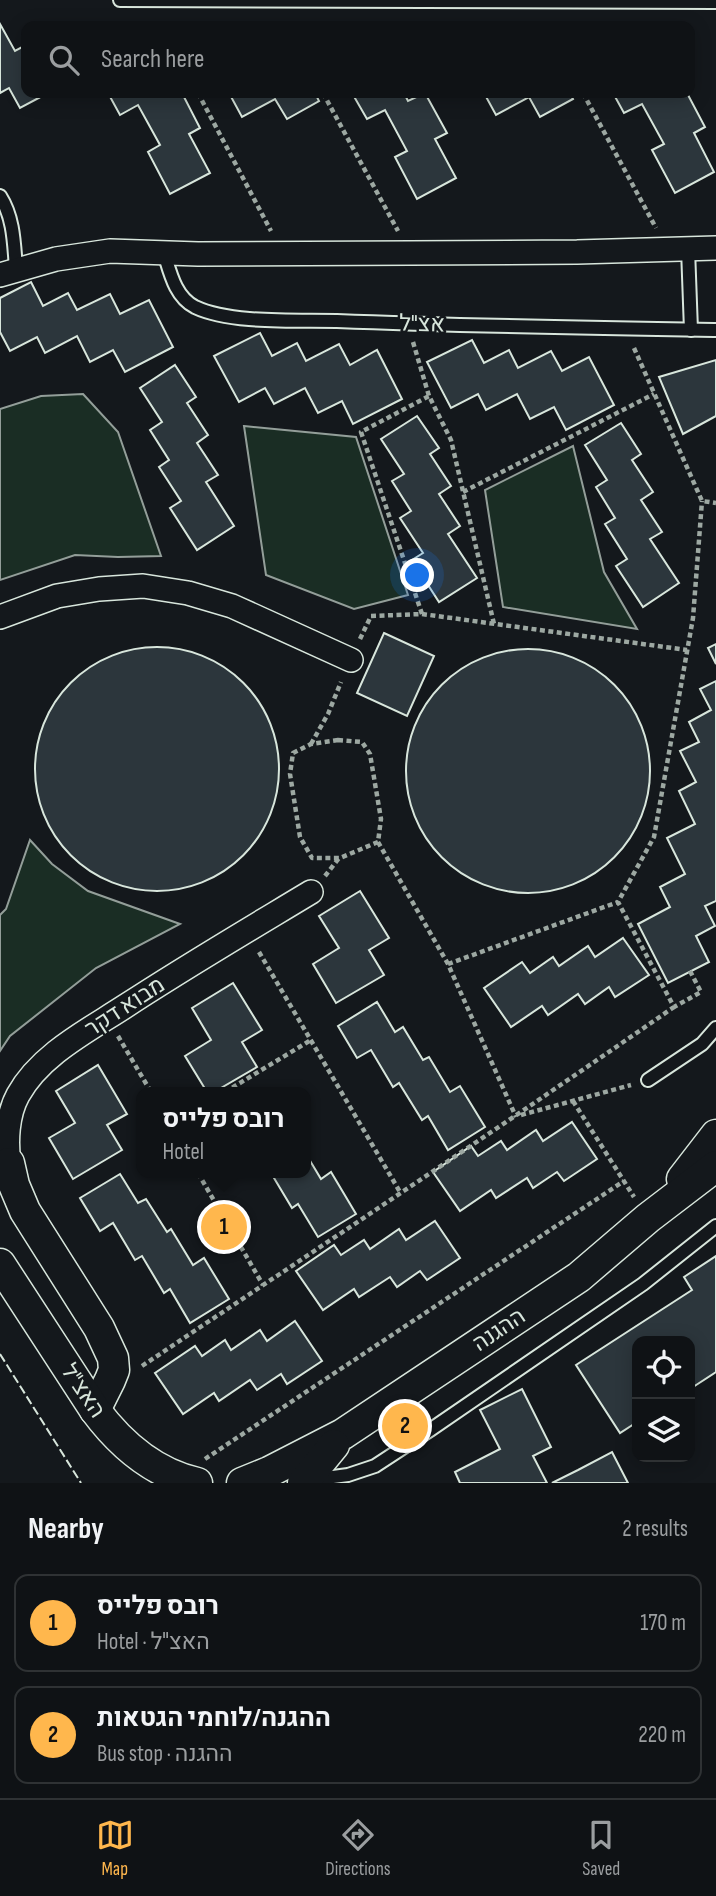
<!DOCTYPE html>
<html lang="en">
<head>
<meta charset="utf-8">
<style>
	:root { --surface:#0f1215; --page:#1d2022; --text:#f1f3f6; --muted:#9b9ea0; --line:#2f3234; --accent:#ffb74d }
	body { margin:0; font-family:"Sofia Sans Condensed",Heebo,sans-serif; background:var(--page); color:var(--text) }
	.controls { position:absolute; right:21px; bottom:21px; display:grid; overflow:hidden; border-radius:14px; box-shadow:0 4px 18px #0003 }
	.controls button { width:63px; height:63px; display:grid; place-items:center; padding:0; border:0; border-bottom:2px solid var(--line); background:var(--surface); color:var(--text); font:35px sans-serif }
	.you { position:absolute; left:418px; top:576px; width:24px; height:24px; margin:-18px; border:5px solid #fff; border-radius:50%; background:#1a73e8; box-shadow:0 0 0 10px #1a73e833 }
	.badge { display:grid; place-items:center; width:46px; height:46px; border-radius:50%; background:var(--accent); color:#111; font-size:23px; font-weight:700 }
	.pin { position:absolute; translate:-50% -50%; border:4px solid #fff; box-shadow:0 2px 7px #0006 }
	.popup { position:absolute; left:136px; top:1087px; width:175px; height:91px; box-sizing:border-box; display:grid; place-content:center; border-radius:14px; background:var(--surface); filter:drop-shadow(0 2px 5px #0005); font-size:23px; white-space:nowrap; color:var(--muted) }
	.popup b { font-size:26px; color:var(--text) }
	.popup::after { content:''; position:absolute; left:50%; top:100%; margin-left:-14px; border:14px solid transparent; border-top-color:var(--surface) }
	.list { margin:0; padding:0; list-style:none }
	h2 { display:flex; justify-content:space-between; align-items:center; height:91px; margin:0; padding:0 28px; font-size:30px }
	h2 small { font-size:23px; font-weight:400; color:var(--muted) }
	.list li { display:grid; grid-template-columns:46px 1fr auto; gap:21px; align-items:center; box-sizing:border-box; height:98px; margin:0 14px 14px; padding:0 14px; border:2px solid var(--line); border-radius:14px }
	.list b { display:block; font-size:26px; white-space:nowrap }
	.list p { margin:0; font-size:23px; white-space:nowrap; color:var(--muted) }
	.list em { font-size:23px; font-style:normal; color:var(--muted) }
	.icon { flex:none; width:38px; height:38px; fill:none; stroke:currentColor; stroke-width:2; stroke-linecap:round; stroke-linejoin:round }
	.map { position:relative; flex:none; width:716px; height:1483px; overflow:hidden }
	.search { position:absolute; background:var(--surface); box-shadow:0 4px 18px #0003; left:21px; right:21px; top:21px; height:77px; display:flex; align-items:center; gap:18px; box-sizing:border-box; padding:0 24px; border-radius:14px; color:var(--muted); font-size:26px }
	.sheet { height:315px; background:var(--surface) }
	nav { display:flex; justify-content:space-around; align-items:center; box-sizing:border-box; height:98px; border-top:2px solid var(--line); background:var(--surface); font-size:19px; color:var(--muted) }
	nav a { display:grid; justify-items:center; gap:4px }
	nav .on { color:var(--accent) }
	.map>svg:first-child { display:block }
	.green { fill:#1a2d24; stroke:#939e99; stroke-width:2 }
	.building { fill:#2c363c; stroke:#d8e6dc; stroke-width:2 }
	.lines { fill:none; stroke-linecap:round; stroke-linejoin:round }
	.service-casing { stroke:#d8e6dc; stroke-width:16 }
	.minor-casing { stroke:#d8e6dc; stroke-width:26 }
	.tertiary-casing { stroke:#d8e6dc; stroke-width:33 }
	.path { stroke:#9da8a2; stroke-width:4.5; stroke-dasharray:5 3.5; stroke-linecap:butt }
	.service { stroke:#14181c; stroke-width:12 }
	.minor { stroke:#14181c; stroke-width:23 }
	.tertiary { stroke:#14181c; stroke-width:30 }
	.fence { stroke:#d8e6dc; stroke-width:2; stroke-dasharray:9 3.5; stroke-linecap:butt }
	.labels { text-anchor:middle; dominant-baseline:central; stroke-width:5; stroke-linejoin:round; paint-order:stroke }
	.street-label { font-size:23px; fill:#d8e6dc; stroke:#14181c }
</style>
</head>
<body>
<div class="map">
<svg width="716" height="1483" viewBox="0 0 716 1483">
	<rect width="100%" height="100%" fill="#14181c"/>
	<g class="green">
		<polygon points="83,394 118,432 161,556 118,557 75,555 0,580 0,409 41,396"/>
		<polygon points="244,426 356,437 408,595 354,609 266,575"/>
		<polygon points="573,446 604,572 637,629 503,607 485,490"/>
		<polygon points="30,840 52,864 88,891 180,924 96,968 10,1036 0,1051 0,915 6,909"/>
	</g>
	<g class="building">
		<polygon points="0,24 15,51 26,45 26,93 48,93 20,108 9,88 0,93"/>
		<polygon points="108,93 160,93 161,95 165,93 182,93 200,128 189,134 210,173 170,194 148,152 160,145 138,105 120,115"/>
		<polygon points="229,93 315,93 319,101 287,119 275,99 242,117"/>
		<polygon points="352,93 404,93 408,101 425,93 447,133 435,139 456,178 417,199 395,157 407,151 385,110 367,119"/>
		<polygon points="484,93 570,93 573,99 540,117 529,97 496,115"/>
		<polygon points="613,93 687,93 705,127 694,133 714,172 675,193 652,150 664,144 642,104 624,113"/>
		<polygon points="31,282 43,306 68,293 77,310 110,294 120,314 149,300 173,347 125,372 113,350 90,362 77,336 45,353 37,337 10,351 0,332 0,298"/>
		<polygon points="260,333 272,356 297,343 306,361 339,344 350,365 377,350 402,399 353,424 342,401 318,413 305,388 274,404 265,388 239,402 214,356"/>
		<polygon points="472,340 484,363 509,350 518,368 551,351 562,371 589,357 614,405 566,430 554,407 530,419 517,394 486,410 478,394 451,408 427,362"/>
		<polygon points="716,360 716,416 683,434 659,377"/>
		<polygon points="175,365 196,397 187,403 208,435 197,443 218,475 206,482 234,526 197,550 170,508 181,501 159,467 169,460 150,430 162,422 140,388"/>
		<polygon points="417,416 439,448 430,454 451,486 439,494 460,526 448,534 477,578 439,602 412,560 423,553 400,518 411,511 392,481 404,474 381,439"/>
		<polygon points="621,423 641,454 632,460 653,492 641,500 662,532 650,539 679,583 643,607 616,566 627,559 605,524 615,518 596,487 607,480 585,445"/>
		<polygon points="384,633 434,656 407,716 357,693"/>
		<polygon points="716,644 716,664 708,648"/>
		<circle cx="157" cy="769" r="122"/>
		<circle cx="528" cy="771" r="122"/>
		<polygon points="716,681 716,901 705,906 715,926 696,936 709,962 668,983 638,924 670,907 660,887 685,874 667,838 695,824 679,791 696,782 680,751 699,742 689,722 711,710 700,689"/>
		<polygon points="360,891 389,938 369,950 384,975 336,1003 313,964 339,948 319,916"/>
		<polygon points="623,938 649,975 615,997 609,987 585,1004 578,994 548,1015 542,1006 511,1027 484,988 522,962 530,973 553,957 559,966 588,946 595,957"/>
		<polygon points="233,983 262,1030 242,1042 257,1067 214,1092 207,1092 185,1056 211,1040 192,1008"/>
		<polygon points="377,1002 395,1032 403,1027 423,1060 429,1057 450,1092 460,1086 485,1127 448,1150 428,1116 422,1120 399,1083 393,1087 371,1050 357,1058 338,1026"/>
		<polygon points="98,1065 127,1114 107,1125 122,1150 73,1179 49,1138 75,1123 56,1091"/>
		<polygon points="572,1122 597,1159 564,1181 557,1172 533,1188 527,1178 496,1198 491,1190 460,1211 433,1172 471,1146 478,1156 501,1141 507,1150 536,1130 543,1141"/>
		<polygon points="306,1154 321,1179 331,1172 356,1214 318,1237 298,1204 292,1208 271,1173 306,1173"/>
		<polygon points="120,1174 138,1203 146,1199 167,1232 171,1229 193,1265 204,1258 229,1299 190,1323 170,1289 164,1293 142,1256 135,1260 113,1223 100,1231 80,1198"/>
		<polygon points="435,1221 460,1258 427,1280 420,1271 397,1287 390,1277 359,1297 354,1289 323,1310 296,1271 334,1245 341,1255 364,1240 370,1249 399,1229 406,1240"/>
		<polygon points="716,1256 716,1372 690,1389 690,1341 637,1341 637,1422 620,1433 576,1365 692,1290 684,1277"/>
		<polygon points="295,1321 322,1361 287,1384 281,1374 257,1390 250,1380 219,1401 214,1393 183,1414 155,1373 195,1346 202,1356 225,1340 231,1350 260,1330 267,1341"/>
		<polygon points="522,1389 551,1447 533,1456 547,1483 460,1483 455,1472 500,1449 480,1410"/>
		<polygon points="612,1452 628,1483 552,1483 578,1470"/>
	</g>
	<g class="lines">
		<defs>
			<g id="service">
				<polyline points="120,0 716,2"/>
				<path d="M0,196C14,218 14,244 16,269"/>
				<polyline points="688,249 691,330"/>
				<path d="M164,253C170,272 175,297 195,307C231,324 296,320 337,321C463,326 590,328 716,330"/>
				<polyline points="648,1080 702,1044 716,1028"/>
				<polyline points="311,1480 348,1475 375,1466 430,1430 643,1284 716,1226"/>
			</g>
			<g id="minor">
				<polyline points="0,275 56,259 110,251 198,254 410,253 577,252 716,248"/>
				<polyline points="0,617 57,596 99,589 143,586 188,593 232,606 351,660"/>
				<path d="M0,1166L9,1163C6,1142 7,1115 18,1095C40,1055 87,1031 124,1007C185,967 248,930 311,892"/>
			</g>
			<g id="tertiary">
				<polyline points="9,1163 14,1185 25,1211 99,1328 113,1358 114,1370 110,1380 95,1410"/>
				<polyline points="682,1179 716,1135"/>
				<path d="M0,1264L95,1410C121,1445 153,1473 197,1483"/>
				<polyline points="242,1483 269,1472 343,1434 579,1277 648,1218 716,1166"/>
				<polyline points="303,1483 334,1445"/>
			</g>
		</defs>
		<use href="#service" class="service-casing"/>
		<use href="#minor" class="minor-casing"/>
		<use href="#tertiary" class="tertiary-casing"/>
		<g class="path">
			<polyline points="198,93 271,231"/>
			<polyline points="323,93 398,231"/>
			<polyline points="583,93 656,228"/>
			<polyline points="413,342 429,396 451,440 494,624"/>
			<polyline points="634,348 702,501 716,503"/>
			<polyline points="463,492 654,394"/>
			<polyline points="422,614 361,432 429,396"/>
			<polyline points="360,639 371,616 422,614 687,650"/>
			<polygon points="338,740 362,742 370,754 381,819 378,842 340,858 312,858 300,837 290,774 293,753 311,744"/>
			<polyline points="311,744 328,714 341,682"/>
			<polyline points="378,842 448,964 516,1117"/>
			<polyline points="325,876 339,858"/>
			<polyline points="259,952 400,1192"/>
			<polyline points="448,964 618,902"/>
			<polyline points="690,971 701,992 674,1007 618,902 654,837 693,618 702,501"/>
			<polyline points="118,1036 151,1092"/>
			<polyline points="225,1092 311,1040"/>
			<polyline points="573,1101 634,1197"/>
			<polyline points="521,1115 631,1085"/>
			<polyline points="198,1173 263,1285"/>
			<path d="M142,1366C320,1247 498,1129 674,1007"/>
			<polyline points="205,1459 624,1181"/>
		</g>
		<use href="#service" class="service"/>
		<use href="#minor" class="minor"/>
		<use href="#tertiary" class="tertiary"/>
		<polyline class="fence" points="0,1354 81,1483"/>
	</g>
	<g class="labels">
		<g class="street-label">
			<text transform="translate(422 324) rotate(1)">אצ"ל</text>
			<text transform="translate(125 1007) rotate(-33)">מבוא דקר</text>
			<text transform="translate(499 1330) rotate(-34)">ההגנה</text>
			<text transform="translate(83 1391) rotate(56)">האצ"ל</text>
		</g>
	</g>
</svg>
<div class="controls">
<button><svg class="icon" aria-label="locate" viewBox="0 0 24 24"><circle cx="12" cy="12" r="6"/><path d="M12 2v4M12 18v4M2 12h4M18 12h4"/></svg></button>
<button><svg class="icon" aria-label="layers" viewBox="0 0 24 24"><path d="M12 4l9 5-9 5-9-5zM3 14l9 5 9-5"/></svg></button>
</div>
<div class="you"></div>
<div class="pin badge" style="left:224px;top:1227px">1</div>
<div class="popup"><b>רובס פלייס</b>Hotel</div>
<div class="pin badge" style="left:405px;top:1426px">2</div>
<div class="search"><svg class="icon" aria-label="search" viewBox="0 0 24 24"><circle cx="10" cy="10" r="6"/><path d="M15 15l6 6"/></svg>Search here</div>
</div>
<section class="sheet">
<h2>Nearby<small>2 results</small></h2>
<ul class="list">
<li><span class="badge">1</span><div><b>רובס פלייס</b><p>Hotel · האצ&quot;ל</p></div><em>170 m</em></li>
<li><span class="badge">2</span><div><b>ההגנה/לוחמי הגטאות</b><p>Bus stop · ההגנה</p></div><em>220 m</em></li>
</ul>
</section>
<nav>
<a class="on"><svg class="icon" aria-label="map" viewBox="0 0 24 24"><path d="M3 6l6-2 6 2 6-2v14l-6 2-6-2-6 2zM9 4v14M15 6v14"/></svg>Map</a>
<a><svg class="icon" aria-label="directions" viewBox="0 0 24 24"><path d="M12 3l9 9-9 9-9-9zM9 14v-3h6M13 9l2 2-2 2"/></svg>Directions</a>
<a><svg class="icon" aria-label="saved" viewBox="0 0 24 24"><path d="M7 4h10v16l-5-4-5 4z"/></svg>Saved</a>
</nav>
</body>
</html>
